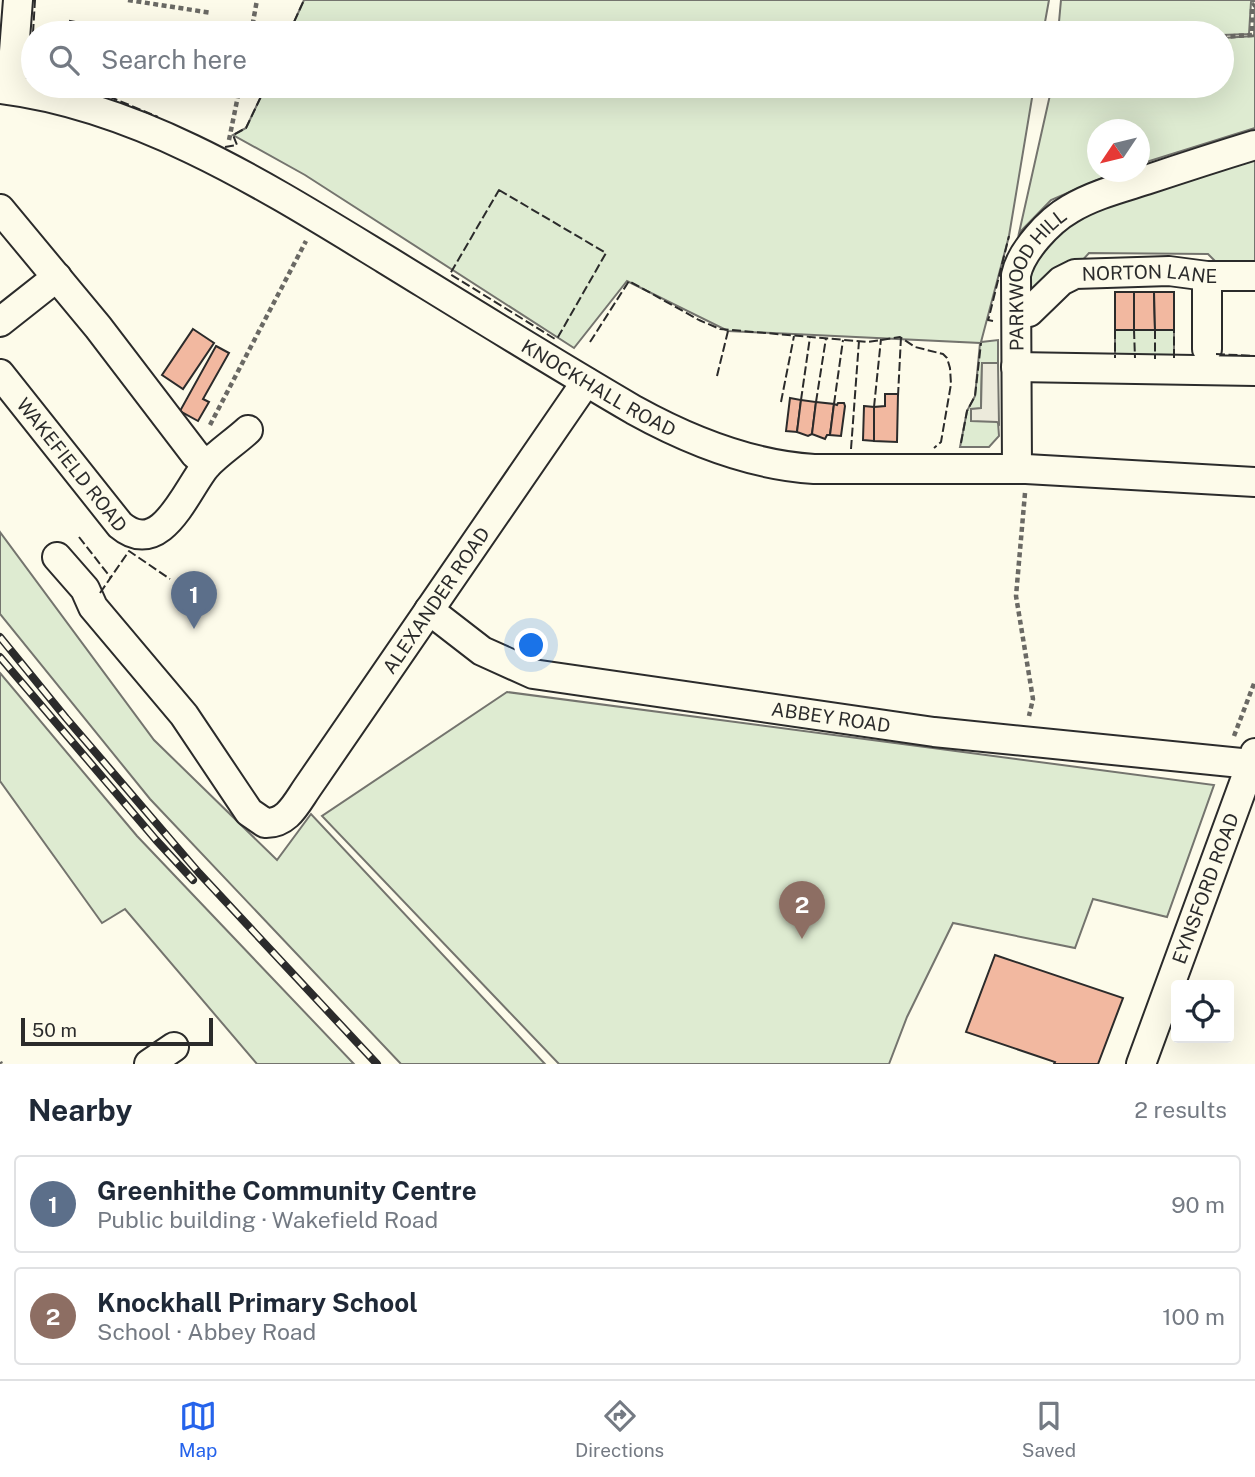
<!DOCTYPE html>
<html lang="en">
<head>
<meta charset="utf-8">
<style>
	:root { --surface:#fff; --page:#f6f6f7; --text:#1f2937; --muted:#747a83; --line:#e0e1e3; --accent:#2563eb }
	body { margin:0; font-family:"Public Sans",sans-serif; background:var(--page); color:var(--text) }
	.controls { position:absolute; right:21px; bottom:21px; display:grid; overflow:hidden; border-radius:7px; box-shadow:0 7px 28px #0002 }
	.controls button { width:63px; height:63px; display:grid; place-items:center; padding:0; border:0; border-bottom:2px solid var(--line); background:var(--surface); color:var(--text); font:35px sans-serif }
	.compass { position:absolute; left:1087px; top:119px; width:63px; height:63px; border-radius:50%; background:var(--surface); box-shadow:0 7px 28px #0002; rotate:235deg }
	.scale { position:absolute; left:21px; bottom:18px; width:192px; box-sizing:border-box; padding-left:7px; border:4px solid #2b2b2b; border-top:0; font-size:19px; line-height:24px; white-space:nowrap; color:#2b2b2b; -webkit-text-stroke:5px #fdfbea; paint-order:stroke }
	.you { position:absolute; left:532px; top:646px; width:24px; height:24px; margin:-18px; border:5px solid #fff; border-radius:50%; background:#1a73e8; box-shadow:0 0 0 10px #1a73e833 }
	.badge { display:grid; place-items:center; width:46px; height:46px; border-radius:50%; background:var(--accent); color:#fff; font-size:23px; font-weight:700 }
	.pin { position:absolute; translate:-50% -58px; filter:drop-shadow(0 2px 4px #0008) }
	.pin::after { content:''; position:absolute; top:37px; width:24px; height:21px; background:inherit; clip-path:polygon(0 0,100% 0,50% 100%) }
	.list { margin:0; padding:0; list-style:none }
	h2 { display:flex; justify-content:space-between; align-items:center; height:91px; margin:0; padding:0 28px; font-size:30px }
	h2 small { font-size:23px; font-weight:400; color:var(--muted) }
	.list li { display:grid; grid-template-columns:46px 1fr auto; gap:21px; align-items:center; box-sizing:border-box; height:98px; margin:0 14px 14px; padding:0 14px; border:2px solid var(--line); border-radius:7px }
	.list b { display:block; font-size:26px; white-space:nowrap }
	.list p { margin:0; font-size:23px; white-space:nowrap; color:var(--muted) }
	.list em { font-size:23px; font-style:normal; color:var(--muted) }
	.icon { flex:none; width:38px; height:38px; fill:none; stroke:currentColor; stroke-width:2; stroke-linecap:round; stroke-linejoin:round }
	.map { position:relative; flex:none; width:1255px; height:1064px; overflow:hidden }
	.search { position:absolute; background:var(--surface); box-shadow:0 7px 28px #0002; left:21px; right:21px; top:21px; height:77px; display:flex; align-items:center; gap:18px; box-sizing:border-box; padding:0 24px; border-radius:38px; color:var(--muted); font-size:26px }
	.sheet { height:315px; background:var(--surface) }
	nav { display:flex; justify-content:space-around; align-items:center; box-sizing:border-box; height:98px; border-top:2px solid var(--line); background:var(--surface); font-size:19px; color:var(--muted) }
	nav a { display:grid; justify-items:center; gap:4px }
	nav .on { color:var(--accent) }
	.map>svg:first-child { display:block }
	.green { fill:#deebd1; stroke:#74746e; stroke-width:2 }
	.parking { fill:#eceadb; stroke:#74746e; stroke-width:2 }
	.building { fill:#f2b8a0; stroke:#2b2b2b; stroke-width:2 }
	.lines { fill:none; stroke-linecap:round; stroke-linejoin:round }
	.minor-casing { stroke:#2b2b2b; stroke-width:32 }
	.path { stroke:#6a6964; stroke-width:4.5; stroke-dasharray:5 3.5; stroke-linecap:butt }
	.minor { stroke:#fdfbea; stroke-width:28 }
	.rail-casing { stroke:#2b2b2b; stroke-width:8 }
	.rail { stroke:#fdfbea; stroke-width:5; stroke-dasharray:16; stroke-linecap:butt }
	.fence { stroke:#2b2b2b; stroke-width:2; stroke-dasharray:9 3.5; stroke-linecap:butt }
	.labels { text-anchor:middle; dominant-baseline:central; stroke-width:5; stroke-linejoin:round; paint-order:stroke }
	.street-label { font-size:19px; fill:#2b2b2b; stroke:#fdfbea }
</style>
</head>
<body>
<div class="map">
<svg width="1255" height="1064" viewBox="0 0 1255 1064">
	<rect width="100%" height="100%" fill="#fdfbea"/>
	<g class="green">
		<polygon points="304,0 1049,0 1043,33 289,33"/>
		<polygon points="1061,0 1255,0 1255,1 1251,2 1249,34 1222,35 1058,33"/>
		<polygon points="1255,6 1255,128 1140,164 1140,130 1098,130 1098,172 1116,172 1051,200 1019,233 1052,86 1222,86 1222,38 1254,36"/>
		<polygon points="266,86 1034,86 1009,236 981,342 998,340 998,363 982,364 981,409 971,409 998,422 999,436 989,447 960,447 967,411 975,396 980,343 728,331 627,281 574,348 305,175 233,135 246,128"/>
		<polygon points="1255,154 1255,265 1219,265 1208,254 1089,253 1080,263 1038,291 1030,288 1029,269 1068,221"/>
		<polygon points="1115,330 1174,330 1174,358 1115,359"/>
		<polygon points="0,532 154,740 277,860 311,814 545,1064 401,1064 150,799 0,614"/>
		<polygon points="0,673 137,836 354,1064 257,1064 125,909 102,923 0,781"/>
		<polygon points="507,692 1214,785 1167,917 1093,899 1075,948 953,923 907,1017 889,1064 559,1064 322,816"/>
	</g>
	<polygon class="parking" points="982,363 998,363 999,424 997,422 971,421 971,409 981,408"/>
	<g class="building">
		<polygon points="70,21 136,33 67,33"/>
		<rect x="1115" y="292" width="19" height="38"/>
		<polygon points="1134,292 1154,292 1155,330 1134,330"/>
		<polygon points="1154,292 1174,292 1174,330 1155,330"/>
		<polygon points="193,329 214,343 183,389 162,375"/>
		<polygon points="216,346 229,353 203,399 209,402 198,421 180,411"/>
		<polygon points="885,394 898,394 897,442 874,441 874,407 885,406"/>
		<polygon points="790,398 801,400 797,432 786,431"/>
		<polygon points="801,400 816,402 812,434 808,436 797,432"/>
		<polygon points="816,402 834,404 830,435 827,435 825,439 812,434"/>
		<polygon points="838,403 844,403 845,406 841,436 830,435 834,404 837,405"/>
		<polygon points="864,406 874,407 874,441 863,440"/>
		<polygon points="995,955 1123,998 1098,1064 1054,1064 1055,1062 966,1032"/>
	</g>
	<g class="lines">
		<defs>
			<g id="minor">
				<path id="s1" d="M0,89C140,106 267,187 385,259C468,310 550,361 634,410C690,441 750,465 814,469H1026L1255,482"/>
				<polyline points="11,90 18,0"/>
				<polyline points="0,209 98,327 195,454 207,465"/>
				<polyline points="1207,276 1207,349"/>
				<path id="s2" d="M1017,313L1029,312L1061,281L1075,274L1169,271L1207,276H1255"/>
				<polyline points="0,322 57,277"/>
				<polyline points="1016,367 1255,371"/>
				<path id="s3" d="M0,374L120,525C161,560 186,490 206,466C218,453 235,442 248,430"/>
				<path id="s4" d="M1017,469L1016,275C1021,251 1049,221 1070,209C1093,195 1121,188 1146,180C1182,168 1219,156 1255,145"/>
				<path id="s5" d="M57,557L85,589L93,607L184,715L249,812L265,823C287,824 296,804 307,788L586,382"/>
				<path id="s6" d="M429,610L482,651L533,674L934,732L1251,764"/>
				<polyline points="149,1064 174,1047"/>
				<path id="s7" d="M1141,1064L1255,753"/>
			</g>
		</defs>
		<use href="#minor" class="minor-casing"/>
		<g class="path">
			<polyline points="128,0 212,13"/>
			<polyline points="251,33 257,0"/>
			<polyline points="1222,37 1252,35 1252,6 1255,4"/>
			<polyline points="229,140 240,86"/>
			<polyline points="210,425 306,241"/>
			<polyline points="1025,493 1016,596 1033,699 1029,716"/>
			<polyline points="1234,736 1255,681"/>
			<polyline points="0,1062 1,1064"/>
		</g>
		<use href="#minor" class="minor"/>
		<defs>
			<g id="rail">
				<polyline points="0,637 66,718 199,873 377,1064"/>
				<polyline points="0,657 156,840 193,880"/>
			</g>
		</defs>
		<use href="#rail" class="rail-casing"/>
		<use href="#rail" class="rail"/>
		<g class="fence">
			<polyline points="33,33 35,0"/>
			<polyline points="289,33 304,0"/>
			<polyline points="33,34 33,65"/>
			<polyline points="73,86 103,94 158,117"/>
			<polyline points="1160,86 1194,86"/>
			<polyline points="225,147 237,145 233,135 246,128 266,86"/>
			<polygon points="499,190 606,253 558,337 555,339 450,274"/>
			<polyline points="993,321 988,320 989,317 1009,236"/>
			<polyline points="1115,330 1115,358"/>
			<polyline points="1134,330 1135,358"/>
			<polyline points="1155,330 1155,359"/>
			<polyline points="590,342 629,281 699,320 720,329 868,342 900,337 915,347 943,354 947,358 950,368 951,384 941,442 934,448"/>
			<polyline points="1216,354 1255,356"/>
			<polyline points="1174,358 1174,330"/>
			<polyline points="717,376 728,331"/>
			<polyline points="898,396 901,337"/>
			<polyline points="801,400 810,337"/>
			<polyline points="781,402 794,336"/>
			<polyline points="816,402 826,338"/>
			<polyline points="834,404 843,340"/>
			<polyline points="874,407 881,339"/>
			<polyline points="961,443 967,411 975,396 981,343"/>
			<polyline points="851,449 859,341"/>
			<polyline points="79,537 111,578"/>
			<polyline points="100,593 129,551 170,579"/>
		</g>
	</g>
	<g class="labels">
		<g class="street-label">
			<text stroke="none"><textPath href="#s2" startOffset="147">NORTON LANE</textPath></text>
			<text stroke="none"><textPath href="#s4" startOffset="196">PARKWOOD HILL</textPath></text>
			<text stroke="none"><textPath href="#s1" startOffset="674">KNOCKHALL ROAD</textPath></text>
			<text stroke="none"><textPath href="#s3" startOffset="116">WAKEFIELD ROAD</textPath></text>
			<text stroke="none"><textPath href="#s5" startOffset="625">ALEXANDER ROAD</textPath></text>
			<text stroke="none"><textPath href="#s6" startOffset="424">ABBEY ROAD</textPath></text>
			<text stroke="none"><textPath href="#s7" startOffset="187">EYNSFORD ROAD</textPath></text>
		</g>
	</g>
</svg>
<div class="controls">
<button><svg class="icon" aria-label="locate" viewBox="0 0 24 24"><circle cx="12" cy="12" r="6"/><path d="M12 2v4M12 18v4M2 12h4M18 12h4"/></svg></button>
</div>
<svg class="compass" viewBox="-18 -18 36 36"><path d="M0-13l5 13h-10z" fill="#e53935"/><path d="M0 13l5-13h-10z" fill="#747a83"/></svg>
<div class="scale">50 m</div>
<div class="you"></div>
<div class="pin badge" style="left:194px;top:629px;background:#5c6f8a">1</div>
<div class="pin badge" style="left:802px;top:939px;background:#8d6e63">2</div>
<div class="search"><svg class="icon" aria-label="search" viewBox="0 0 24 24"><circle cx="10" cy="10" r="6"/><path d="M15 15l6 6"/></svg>Search here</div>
</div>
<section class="sheet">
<h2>Nearby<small>2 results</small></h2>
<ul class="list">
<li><span class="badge" style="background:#5c6f8a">1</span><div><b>Greenhithe Community Centre</b><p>Public building · Wakefield Road</p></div><em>90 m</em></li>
<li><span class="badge" style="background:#8d6e63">2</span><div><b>Knockhall Primary School</b><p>School · Abbey Road</p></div><em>100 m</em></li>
</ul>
</section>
<nav>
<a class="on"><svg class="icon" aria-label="map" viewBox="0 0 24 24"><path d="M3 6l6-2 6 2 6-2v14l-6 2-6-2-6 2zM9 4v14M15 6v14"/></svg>Map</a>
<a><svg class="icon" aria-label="directions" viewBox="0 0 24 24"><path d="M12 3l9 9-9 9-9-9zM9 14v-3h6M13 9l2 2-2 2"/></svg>Directions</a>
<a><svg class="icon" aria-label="saved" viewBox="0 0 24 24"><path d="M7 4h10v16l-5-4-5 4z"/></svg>Saved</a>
</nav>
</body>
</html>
